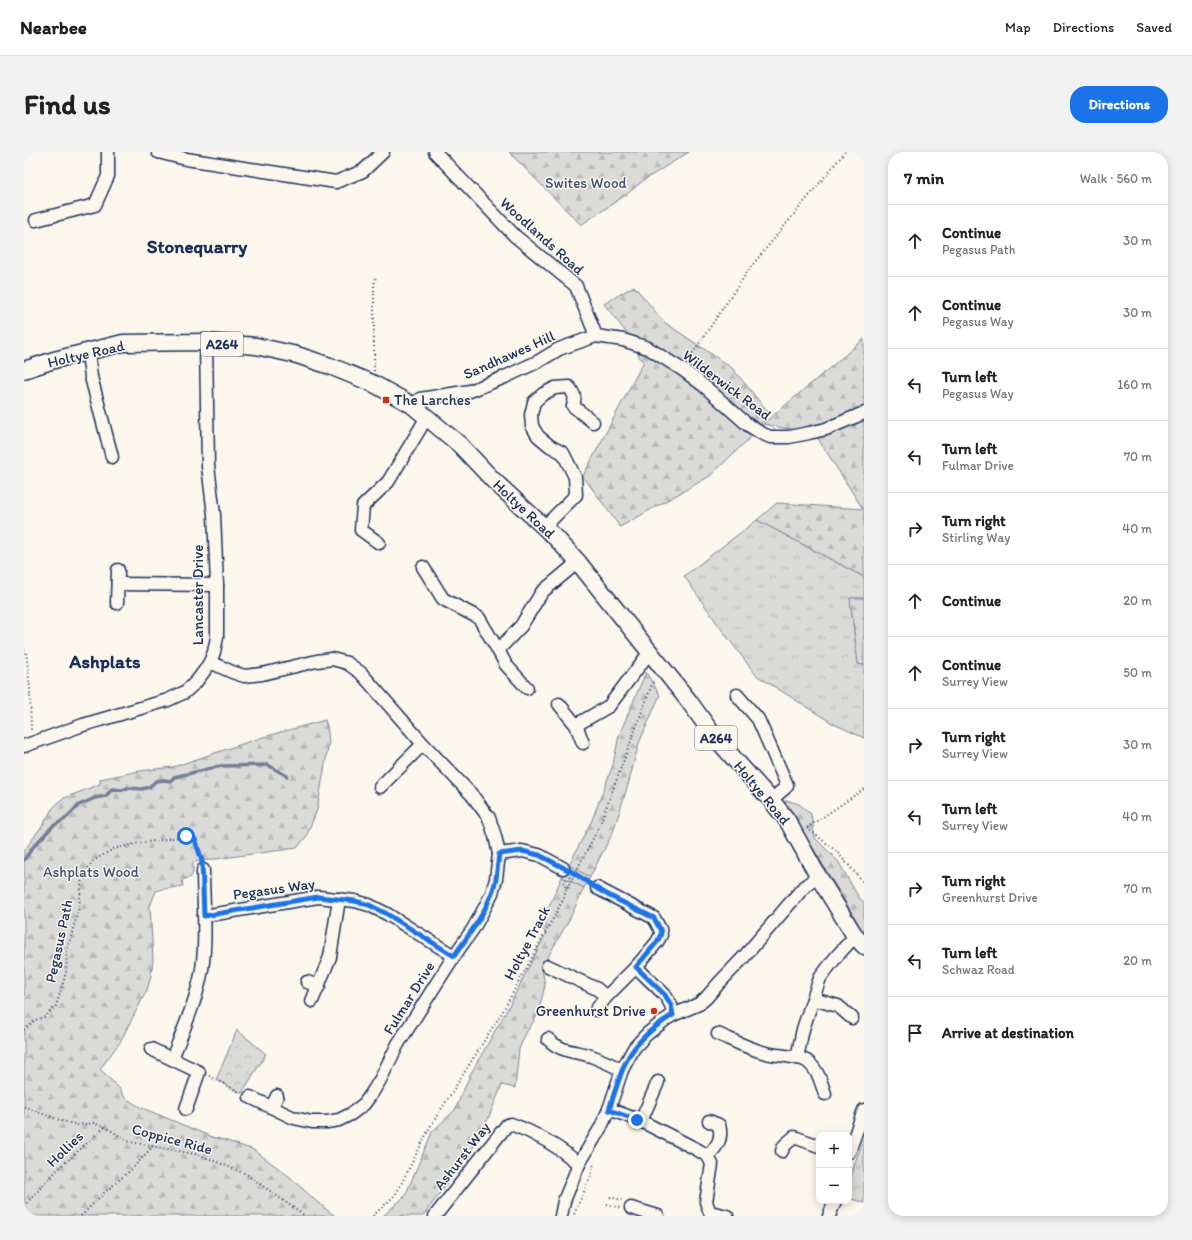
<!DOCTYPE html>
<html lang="en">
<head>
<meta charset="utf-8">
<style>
	:root { --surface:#fff; --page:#f2f2f2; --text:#202124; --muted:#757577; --line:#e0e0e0; --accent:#1a73e8 }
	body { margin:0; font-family:Itim,sans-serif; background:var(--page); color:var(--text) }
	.controls { position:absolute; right:12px; bottom:12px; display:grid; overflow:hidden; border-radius:8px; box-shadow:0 2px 10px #0003 }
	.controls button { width:36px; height:36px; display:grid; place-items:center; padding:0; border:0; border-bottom:1px solid var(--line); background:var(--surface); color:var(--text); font:20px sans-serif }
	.stop { position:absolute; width:12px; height:12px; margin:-9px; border:3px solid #1a73e8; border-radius:50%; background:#fff }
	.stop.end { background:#1a73e8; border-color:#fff; box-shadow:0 1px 4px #0008 }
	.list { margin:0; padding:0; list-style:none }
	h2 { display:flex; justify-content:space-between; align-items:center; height:52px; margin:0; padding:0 16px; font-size:17px }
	h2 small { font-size:13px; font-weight:400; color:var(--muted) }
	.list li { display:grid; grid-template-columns:26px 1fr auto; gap:12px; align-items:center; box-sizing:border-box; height:72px; padding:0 16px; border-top:1px solid var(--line) }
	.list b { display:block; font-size:15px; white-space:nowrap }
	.list p { margin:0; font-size:13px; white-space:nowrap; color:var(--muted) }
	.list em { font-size:13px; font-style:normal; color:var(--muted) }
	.icon { flex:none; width:22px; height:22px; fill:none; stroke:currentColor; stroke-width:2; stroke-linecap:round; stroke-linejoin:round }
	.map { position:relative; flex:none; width:840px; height:1064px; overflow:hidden; border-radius:16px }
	header { display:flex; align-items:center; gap:24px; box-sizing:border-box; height:56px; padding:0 20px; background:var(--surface); border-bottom:1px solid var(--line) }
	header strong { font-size:19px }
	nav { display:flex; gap:22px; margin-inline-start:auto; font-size:14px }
	.intro { display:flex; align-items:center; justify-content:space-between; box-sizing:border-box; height:96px; padding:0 24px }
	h1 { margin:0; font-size:28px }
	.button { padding:10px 18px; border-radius:16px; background:var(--accent); color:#fff; font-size:14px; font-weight:700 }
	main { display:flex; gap:24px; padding:0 24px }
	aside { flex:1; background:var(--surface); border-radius:16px; box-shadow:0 2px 10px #0003 }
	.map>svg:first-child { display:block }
	.grass { fill:url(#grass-tufts); stroke:#7a849a }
	.forest { fill:url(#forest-firs); stroke:#7a849a }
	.park { fill:url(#park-crowns); stroke:#7a849a }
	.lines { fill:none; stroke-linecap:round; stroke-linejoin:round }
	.stream { stroke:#747e96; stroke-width:3.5 }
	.minor-casing { stroke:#1b2f5e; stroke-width:15 }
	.major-casing { stroke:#1b2f5e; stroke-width:19 }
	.path { stroke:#1b2f5e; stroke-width:2; stroke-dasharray:1 3; stroke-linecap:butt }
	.minor { stroke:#fbf7ec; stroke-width:12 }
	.major { stroke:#fbf7ec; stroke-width:16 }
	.route { stroke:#1a73e8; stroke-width:5 }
	.poi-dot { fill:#c8321e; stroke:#fbf7ec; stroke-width:1.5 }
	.labels { text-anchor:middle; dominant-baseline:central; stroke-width:3; stroke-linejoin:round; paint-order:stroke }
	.shield { fill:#fbf7ec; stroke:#5e6b89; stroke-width:1 }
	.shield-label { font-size:14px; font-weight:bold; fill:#1b2f5e }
	.park-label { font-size:15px; fill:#415176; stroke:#fbf7ec }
	.street-label { font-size:15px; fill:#1b2f5e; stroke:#fbf7ec }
	.poi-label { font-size:15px; fill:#1b2f5e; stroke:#fbf7ec; text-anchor:start }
	.district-label { font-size:19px; font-weight:bold; fill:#1b2f5e; stroke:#fbf7ec }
</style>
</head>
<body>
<header>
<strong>Nearbee</strong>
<nav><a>Map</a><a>Directions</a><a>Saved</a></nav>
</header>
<div class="intro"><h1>Find us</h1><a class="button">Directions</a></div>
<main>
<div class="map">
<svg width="840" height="1064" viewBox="0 0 840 1064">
	<defs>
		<pattern id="grass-tufts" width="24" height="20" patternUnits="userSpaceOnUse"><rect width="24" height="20" fill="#dadad7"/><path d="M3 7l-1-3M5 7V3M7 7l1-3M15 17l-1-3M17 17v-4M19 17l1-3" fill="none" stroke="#babbbb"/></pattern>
		<pattern id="forest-firs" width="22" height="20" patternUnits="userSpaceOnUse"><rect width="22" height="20" fill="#dadad7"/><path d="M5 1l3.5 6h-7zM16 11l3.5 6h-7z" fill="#babbbb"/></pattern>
		<pattern id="park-crowns" width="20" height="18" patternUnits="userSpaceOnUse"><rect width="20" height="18" fill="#dadad7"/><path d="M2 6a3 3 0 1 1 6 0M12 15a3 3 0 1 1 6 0" fill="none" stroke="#babbbb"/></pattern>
	</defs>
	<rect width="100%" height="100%" fill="#fbf7ec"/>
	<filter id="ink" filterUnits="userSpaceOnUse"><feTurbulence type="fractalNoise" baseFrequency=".025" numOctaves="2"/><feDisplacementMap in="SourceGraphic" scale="8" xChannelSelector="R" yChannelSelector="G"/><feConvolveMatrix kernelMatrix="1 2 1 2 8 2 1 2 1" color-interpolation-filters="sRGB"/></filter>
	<g filter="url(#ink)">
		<g class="grass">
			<polygon points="733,368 840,425 840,446 826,446 834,512 840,513 840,586 808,571 732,523 698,478 660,424"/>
			<polygon points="545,713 566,725 560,736 538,725"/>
			<path d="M840,986V1051L825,1046C825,1025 832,1006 840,986Z"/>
		</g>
		<g class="forest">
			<polygon points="485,0 665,0 620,28 603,42 557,73"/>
			<polygon points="610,134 640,170 708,216 745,261 730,282 686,324 596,375 559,324 620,209 616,206 605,184 580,152"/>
			<polygon points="840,187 840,425 733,368 753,351 839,357 791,282 739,272"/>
			<polygon points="826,446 840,446 840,513 834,512"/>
			<polygon points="622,520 636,543 615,591 604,633 589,680 566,725 545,713 568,668 589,613 595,583"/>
			<path d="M301,568L303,574L305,590L293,658L282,685L273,696L169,710V721L167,725L158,728L159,734C150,736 140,736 132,739L126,754L129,808L127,824L123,838L96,890L76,917L95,936L101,946L116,955L188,985L200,988L230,998L266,1025L293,1050L311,1064H0V699L20,671L28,657L38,647L76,632V627L116,619L149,615L236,586Z"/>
			<polygon points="762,648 775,652 787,662 791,686 814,709 835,746 840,750 840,781 787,693 761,655"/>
			<polygon points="538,725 560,736 546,766 518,815 521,834 513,864 502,881 495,897 491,936 478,933 456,986 399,1064 359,1064 381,1044 408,980 431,958 447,921 482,860 522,781 516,775"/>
		</g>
		<polygon class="park" points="213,878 242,902 218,941 192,928"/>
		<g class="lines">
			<polyline class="stream" points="0,708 9,695 29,674 41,667 55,653 71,646 82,644 88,637 98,638 103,636 118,637 125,635 132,629 140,628 147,629 150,625 197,614 244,613 263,624"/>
			<defs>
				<g id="minor">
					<polyline points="134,0 162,7 312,30 339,19 359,0"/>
					<polyline points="411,0 491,84 552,134 572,184"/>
					<polyline points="12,68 71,53 84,24 84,0"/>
					<polyline points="64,200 67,225 88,305"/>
					<polyline points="388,253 396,247 446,239 481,225 515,209 535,197 572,184 599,188 624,196 659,218 679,233 724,273 737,281 746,285 765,285 785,281 802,277 840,261"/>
					<path d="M520,375L552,343L551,325L539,301L526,294L514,284L508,274L507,263L510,250L519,242L531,236L545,235C550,241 552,246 549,254L569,270"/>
					<polyline points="355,391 337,378 339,354 364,330 403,265"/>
					<polyline points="399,415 419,447 455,466 474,498 482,513 503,536"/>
					<polyline points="94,432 193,433"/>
					<polyline points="93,451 94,418"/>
					<polyline points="474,498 497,474 518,440 554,410"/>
					<polyline points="186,510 208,520 220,524 238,522 293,509 308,507 323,511 337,521 399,592 448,643 465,666 471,684 475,702 472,727 468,741 460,757 449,777 430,804 374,892 356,928 348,941 340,952 327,962 315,968 303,970 288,970 270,966 226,945"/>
					<polyline points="713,543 734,567 763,633 761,636 747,648"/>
					<polyline points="535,552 552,573 559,591"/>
					<polyline points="552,573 585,554 625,501"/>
					<polyline points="0,594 59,573 144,548 161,540 172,530 181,518 186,510 190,500 193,485 193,433 190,363 184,314 182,190"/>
					<polyline points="356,635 399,592"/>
					<polyline points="475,702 498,699 515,703 539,716"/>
					<polyline points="180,764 294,745 331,749 345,753 363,762 430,804"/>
					<polyline points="524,814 573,837 582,845"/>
					<polyline points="612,815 641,843 647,853 649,863"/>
					<polyline points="283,830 295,834"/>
					<polyline points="789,847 814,854 828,866"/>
					<polyline points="288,849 306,805 315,747"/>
					<polyline points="572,858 582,845 612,815 633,790 637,783 636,777 630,766 573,736"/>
					<path d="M694,882C710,889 725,897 742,901C752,904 777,904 784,910C794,918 797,930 801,942"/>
					<path d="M524,887C536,900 551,899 567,904C578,908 588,913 598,918"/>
					<polyline points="127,897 175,920 162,957"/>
					<polyline points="773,906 779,877 796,826 812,805 831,784"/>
					<path d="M148,907C159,878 173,848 178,817C183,787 179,748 179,718"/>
					<polyline points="248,955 253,944"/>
					<polyline points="585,957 617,969 634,930"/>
					<polyline points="617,969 674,998 684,1004 688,1012 682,1050 686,1060 703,1064"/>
					<polyline points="758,999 760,994 770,985 795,994"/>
					<polyline points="825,1000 840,958"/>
					<path d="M684,1004C693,994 699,987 695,973L685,969"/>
					<polyline points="607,1056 634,1064"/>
					<path d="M411,1064L483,973L487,972C512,981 535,995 555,1012"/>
					<polyline points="537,1064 540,1049 555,1012 577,975 585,957 598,918 610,896 623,882 641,868 649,863 675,852 682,846 696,830 719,806 779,736 794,724"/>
					<polyline points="805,1064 811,1049"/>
				</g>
				<polyline id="major" points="0,218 30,208 99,191 182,190 232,194 273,203 306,214 350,232 388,253 436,293 469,328 532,386 554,410 664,548 690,584 713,610 747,648 763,668 794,724 831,784 840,794"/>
			</defs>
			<use href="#minor" class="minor-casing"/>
			<use href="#major" class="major-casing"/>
			<g class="path">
				<polyline points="664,208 726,116 821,0"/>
				<polyline points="350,219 350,133 352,124"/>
				<polyline points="0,498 2,499 6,536 7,579"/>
				<polyline points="783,676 840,637"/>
				<polyline points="783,676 811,698 835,725 840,732"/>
				<polyline points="551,721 564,730"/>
				<polyline points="545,725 548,727 575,675 630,527"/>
				<polyline points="543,736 548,727"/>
				<polyline points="0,878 11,868 21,865 32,854 42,821 43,798 55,756 58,725 69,709 89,697 110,692 162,684 171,687 177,707"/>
				<polyline points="185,924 217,941"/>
				<polyline points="0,955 38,969 55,973 69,971 81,975 106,990 176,1003 222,1022 281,1064"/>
				<polyline points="586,1045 598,1048"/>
				<polyline points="583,1052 596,1056"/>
				<polyline points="0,1054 35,1016 81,975"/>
				<polyline points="550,1062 567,1024 570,1011"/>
				<polyline points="0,1064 1,1064"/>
				<polyline points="57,1064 80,1041 109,1016 129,994"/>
				<polyline points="349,1064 372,1042 406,975 479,859 540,746 542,737 540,731 542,727"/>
			</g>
			<use href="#minor" class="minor"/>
			<use href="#major" class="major"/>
		</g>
	</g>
	<g class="lines" filter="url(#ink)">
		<path class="route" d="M162,684L171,687L178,709L180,764L294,745L331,749L345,753L363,762L430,804C446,781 466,756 472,727C473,719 474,710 475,702L498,699L515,703L550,721L572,736L586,744L630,766L636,777L637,782L633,790L612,815L641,843L647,853L649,863C628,875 606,895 598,919C593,932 589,945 585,958L613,968"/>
	</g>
	<g class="poi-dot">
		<rect x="358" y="244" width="8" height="8" rx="2"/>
		<circle cx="630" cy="859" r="4"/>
	</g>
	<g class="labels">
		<g class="shield">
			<rect x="177" y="180" width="42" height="24" rx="3"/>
			<rect x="671" y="574" width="42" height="24" rx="3"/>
		</g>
		<g class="shield-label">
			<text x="198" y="192">A264</text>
			<text x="692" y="586">A264</text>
		</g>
		<g class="park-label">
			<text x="562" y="31">Swites Wood</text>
			<text x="67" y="720">Ashplats Wood</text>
		</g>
		<g class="street-label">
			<text transform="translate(518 84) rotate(42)">Woodlands Road</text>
			<text transform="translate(62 202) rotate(-13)">Holtye Road</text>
			<text transform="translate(485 203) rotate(-24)">Sandhawes Hill</text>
			<text transform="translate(703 233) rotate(37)">Wilderwick Road</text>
			<text transform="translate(500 357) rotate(43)">Holtye Road</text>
			<text transform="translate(174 443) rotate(-90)">Lancaster Drive</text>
			<text transform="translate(738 641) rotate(50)">Holtye Road</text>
			<text transform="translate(250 737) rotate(-8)">Pegasus Way</text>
			<text transform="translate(35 789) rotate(-78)">Pegasus Path</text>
			<text transform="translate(503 791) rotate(-62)">Holtye Track</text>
			<text transform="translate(385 846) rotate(-58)">Fulmar Drive</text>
			<text transform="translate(148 987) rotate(15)">Coppice Ride</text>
			<text transform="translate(41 997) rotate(-44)">Hollies</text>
			<text transform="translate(438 1004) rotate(-52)">Ashurst Way</text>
		</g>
		<g class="poi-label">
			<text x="370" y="248">The Larches</text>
			<text x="622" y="859" text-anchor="end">Greenhurst Drive</text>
		</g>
		<g class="district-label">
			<text x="173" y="94">Stonequarry</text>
			<text x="81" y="509">Ashplats</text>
		</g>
	</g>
</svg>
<div class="controls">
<button>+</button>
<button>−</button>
</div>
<div class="stop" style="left:162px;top:684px"></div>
<div class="stop end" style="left:613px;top:968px"></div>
</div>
<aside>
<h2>7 min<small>Walk · 560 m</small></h2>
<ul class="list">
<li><svg class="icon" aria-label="ahead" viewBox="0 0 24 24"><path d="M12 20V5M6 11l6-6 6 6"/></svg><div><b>Continue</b><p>Pegasus Path</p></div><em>30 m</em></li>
<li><svg class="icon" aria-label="ahead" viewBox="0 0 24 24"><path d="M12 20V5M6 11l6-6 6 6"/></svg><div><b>Continue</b><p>Pegasus Way</p></div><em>30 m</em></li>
<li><svg class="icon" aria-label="left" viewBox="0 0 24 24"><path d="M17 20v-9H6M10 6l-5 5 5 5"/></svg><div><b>Turn left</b><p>Pegasus Way</p></div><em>160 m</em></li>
<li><svg class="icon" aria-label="left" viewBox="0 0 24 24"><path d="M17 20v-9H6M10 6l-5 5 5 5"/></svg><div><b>Turn left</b><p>Fulmar Drive</p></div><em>70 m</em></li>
<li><svg class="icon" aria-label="right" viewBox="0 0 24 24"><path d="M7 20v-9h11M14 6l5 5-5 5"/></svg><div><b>Turn right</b><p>Stirling Way</p></div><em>40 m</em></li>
<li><svg class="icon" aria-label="ahead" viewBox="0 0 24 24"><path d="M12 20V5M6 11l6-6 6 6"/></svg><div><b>Continue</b></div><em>20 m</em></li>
<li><svg class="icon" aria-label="ahead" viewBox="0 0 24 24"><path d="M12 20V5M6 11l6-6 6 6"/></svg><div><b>Continue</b><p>Surrey View</p></div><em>50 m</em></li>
<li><svg class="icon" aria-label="right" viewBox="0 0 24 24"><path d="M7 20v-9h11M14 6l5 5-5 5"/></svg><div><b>Turn right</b><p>Surrey View</p></div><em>30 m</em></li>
<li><svg class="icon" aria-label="left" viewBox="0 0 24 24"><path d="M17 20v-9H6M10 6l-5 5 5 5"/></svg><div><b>Turn left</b><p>Surrey View</p></div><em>40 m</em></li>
<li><svg class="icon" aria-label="right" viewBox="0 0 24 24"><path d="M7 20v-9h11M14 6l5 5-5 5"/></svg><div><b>Turn right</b><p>Greenhurst Drive</p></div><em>70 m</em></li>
<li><svg class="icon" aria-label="left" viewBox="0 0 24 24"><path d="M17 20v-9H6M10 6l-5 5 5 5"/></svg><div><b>Turn left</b><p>Schwaz Road</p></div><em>20 m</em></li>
<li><svg class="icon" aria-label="arrive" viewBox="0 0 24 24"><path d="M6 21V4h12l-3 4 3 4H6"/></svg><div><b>Arrive at destination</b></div></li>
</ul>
</aside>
</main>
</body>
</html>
